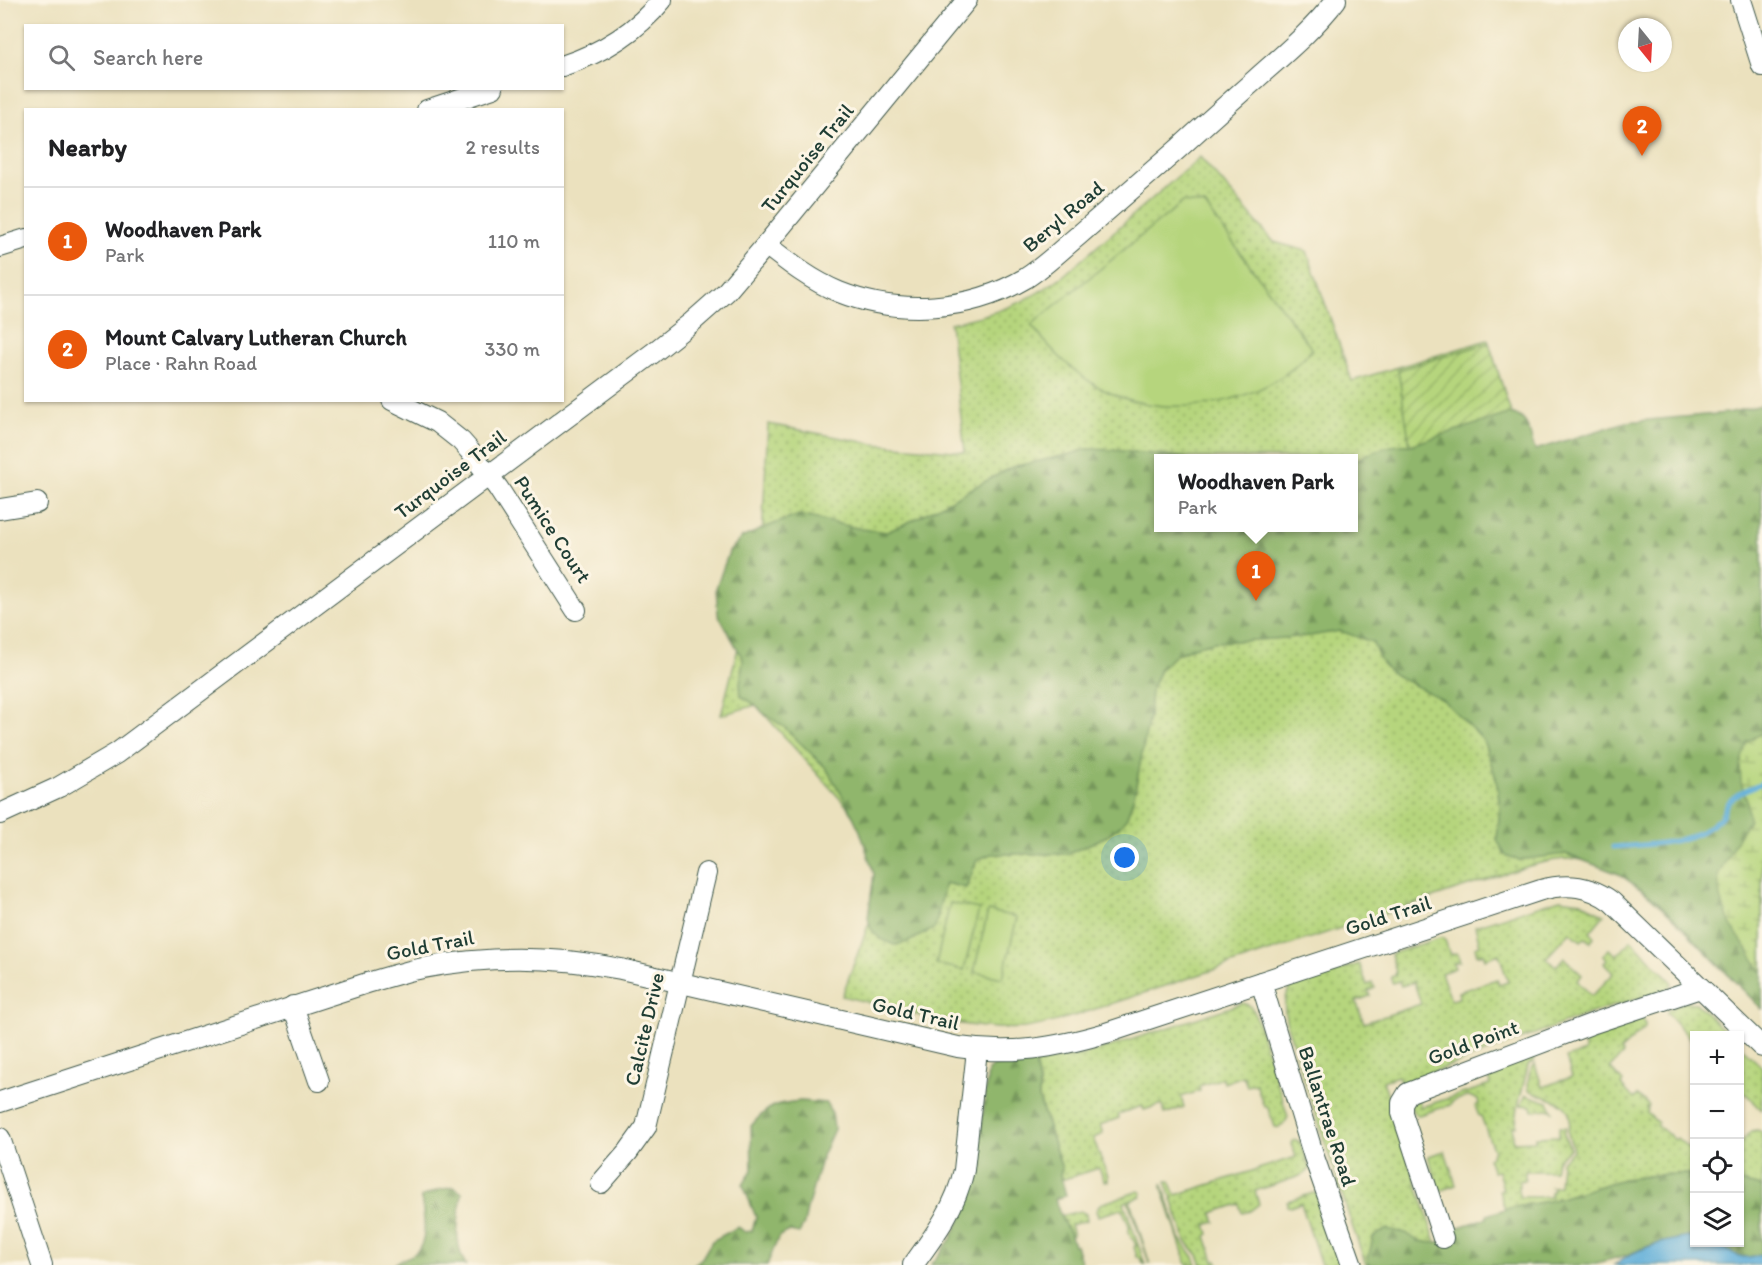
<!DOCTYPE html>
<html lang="en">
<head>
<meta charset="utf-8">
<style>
	:root { --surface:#fff; --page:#f2f2f2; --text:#202124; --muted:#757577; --line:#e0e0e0; --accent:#ea580c }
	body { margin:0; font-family:Itim,sans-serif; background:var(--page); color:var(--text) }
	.controls { position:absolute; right:18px; bottom:18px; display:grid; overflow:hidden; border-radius:0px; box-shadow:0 2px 4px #0004 }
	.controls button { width:54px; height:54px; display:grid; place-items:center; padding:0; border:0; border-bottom:2px solid var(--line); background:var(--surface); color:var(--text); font:30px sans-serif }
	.compass { position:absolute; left:1618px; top:18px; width:54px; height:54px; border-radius:50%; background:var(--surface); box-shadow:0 2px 4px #0004; rotate:162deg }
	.you { position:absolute; left:1125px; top:858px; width:21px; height:21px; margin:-15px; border:4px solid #fff; border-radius:50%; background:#1a73e8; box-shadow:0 0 0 9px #1a73e833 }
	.badge { display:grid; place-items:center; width:39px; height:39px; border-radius:50%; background:var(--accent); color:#fff; font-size:20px; font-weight:700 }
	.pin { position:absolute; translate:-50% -50px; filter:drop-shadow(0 2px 3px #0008) }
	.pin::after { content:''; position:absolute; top:32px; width:21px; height:18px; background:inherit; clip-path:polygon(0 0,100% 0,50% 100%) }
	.popup { position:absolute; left:1154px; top:454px; width:204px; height:78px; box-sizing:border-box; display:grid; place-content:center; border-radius:0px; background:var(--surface); filter:drop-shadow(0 2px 4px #0005); font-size:20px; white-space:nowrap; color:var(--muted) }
	.popup b { font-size:22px; color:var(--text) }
	.popup::after { content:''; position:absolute; left:50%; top:100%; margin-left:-12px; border:12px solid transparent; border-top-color:var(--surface) }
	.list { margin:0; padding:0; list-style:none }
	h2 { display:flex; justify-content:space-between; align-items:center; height:78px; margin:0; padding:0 24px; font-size:26px }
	h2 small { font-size:20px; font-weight:400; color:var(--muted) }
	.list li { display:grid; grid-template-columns:39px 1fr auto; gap:18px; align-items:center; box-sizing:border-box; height:108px; padding:0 24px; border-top:2px solid var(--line) }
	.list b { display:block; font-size:22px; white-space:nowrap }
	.list p { margin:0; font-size:20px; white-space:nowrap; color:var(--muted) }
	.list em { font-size:20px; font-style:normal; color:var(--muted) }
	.icon { flex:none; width:33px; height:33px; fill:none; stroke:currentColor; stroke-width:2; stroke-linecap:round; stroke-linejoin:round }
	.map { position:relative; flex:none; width:1762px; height:1265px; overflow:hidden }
	.search { position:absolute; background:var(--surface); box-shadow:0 2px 4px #0004; left:24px; top:24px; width:540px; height:66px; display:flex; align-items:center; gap:15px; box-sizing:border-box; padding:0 21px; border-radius:0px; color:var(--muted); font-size:22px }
	.panel { position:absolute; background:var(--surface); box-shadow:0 2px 4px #0004; left:24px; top:108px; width:540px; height:294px; border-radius:0px }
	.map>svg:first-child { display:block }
	.grass { fill:url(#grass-dots); stroke:#6a8958; stroke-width:1.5; fill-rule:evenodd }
	.forest { fill:url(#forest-firs); stroke:#587a50; stroke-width:1.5 }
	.wetland { fill:url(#wetland-marsh); stroke:#6a8958; stroke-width:1.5 }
	.garden { fill:url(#garden-furrows); stroke:#6a8958; stroke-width:1.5 }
	.pitch { fill:#b6d57d; stroke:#6a8958; stroke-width:1.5 }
	.water { fill:#5faed9; stroke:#3f7686; stroke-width:1.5 }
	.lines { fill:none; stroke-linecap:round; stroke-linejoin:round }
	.stream { stroke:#5faed9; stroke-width:5 }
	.minor-casing { stroke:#3e5649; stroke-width:22 }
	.minor { stroke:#fff; stroke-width:20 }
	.labels { text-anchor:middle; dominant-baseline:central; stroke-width:6; stroke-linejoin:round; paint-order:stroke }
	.street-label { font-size:21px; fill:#1f3d34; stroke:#fcf5e5 }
</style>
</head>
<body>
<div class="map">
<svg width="1762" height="1265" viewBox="0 0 1762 1265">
	<defs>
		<pattern id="grass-dots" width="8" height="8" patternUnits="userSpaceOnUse" patternTransform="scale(1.5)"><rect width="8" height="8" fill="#b6d57d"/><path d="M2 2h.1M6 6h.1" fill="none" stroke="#93ae67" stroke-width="1.8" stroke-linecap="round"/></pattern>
		<pattern id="forest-firs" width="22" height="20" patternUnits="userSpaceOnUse" patternTransform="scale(1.5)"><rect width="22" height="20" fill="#90b66c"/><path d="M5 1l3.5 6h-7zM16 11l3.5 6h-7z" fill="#75955a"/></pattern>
		<pattern id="wetland-marsh" width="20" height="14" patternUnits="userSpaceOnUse" patternTransform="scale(1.5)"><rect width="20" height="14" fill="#b6d57d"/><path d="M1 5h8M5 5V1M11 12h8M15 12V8" fill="none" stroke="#93ae67"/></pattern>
		<pattern id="garden-furrows" width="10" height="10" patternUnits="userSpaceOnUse" patternTransform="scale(1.5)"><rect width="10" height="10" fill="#b6d57d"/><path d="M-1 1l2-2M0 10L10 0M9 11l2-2" fill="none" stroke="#93ae67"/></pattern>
	</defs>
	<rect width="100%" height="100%" fill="#fcf5e5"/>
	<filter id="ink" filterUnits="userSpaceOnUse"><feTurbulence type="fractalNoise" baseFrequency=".0167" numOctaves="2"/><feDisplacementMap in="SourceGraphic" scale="12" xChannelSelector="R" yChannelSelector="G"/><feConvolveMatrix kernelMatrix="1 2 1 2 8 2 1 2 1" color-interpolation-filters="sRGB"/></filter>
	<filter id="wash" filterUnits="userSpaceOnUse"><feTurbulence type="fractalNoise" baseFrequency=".008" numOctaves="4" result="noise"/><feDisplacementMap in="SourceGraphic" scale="24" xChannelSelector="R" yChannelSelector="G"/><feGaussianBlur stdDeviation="1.35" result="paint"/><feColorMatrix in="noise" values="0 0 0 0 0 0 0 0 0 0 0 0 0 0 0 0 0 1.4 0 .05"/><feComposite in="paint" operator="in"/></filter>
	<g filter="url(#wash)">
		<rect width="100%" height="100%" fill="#ebe1be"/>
		<g class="grass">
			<path d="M1200,157L1274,242L1307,251L1352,381L1488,340L1524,457L1762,1009C1741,988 1721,968 1700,946C1670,915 1629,868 1583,860C1564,857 1547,861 1529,866L1083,1013C1063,1019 1044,1026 1024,1028C967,1032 898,1009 842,996L893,858L756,705L721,715L761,558L768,424L874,444L965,452L950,323C996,314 1025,304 1063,276ZM1158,458H1354V528H1158Z"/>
			<path d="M1560,899L1582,902L1604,915L1590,932L1594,937L1590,942L1585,938L1581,941L1570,932L1546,958L1556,966L1564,958L1582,975L1577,981L1592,996L1614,973L1604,963L1607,959L1603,955L1609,949L1617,955L1631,940L1671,981L1672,985L1667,989L1588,1014L1401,1084L1398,1076L1383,1081L1436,1243L1418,1241L1368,1259V1265H1366L1353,1228L1287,1025C1284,1009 1282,1000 1292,986L1359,964L1361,968L1367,985L1372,983L1375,988L1368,991L1370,996L1356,1001L1364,1023L1421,1004L1414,982L1401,986L1399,981L1392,983L1391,977L1395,975L1396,972L1391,954L1442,937L1445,940L1450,955L1457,953L1460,961L1453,963L1455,968L1441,973L1451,1000L1459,998L1458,992L1497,979L1499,985L1508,982L1499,954L1485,959L1483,953L1477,955L1475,947L1480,945L1475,926Z"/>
			<polygon points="1685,1002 1696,1003 1729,1035 1694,1036 1694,1043 1667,1013 1668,1009"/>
			<path d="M1243,1003L1250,1006L1254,1011L1288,1117C1285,1123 1282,1129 1275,1127L1267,1106L1264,1107L1256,1084L1247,1086L1243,1076L1224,1083L1223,1078L1199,1086L1200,1091L1181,1097L1184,1107L1165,1114L1162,1104L1144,1110L1142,1106L1118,1114L1119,1118L1100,1125L1103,1134L1093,1138L1108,1177V1181H1104L1099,1168L1061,1180L1060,1174L1062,1169L1039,1099V1083L1035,1063L1088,1054Z"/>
			<path d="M1641,1018L1645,1022V1028L1620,1051L1623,1054L1610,1068L1623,1082L1621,1085L1634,1099L1638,1095L1649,1106L1647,1109L1648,1110L1647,1113L1658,1123L1657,1125L1675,1140L1677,1138L1689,1149L1694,1144V1175C1641,1169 1600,1188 1550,1201C1535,1205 1520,1206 1505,1209L1499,1190L1503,1189L1498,1171L1493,1172L1488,1158L1491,1157V1154L1494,1152L1481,1116H1479L1475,1106L1479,1104L1478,1100L1469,1096L1453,1101L1450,1105L1419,1115C1413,1115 1412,1109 1410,1104L1412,1100L1419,1101L1421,1107L1490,1085L1488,1076L1489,1072L1532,1057L1534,1061L1528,1065C1524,1086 1516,1104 1516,1126H1513V1142L1535,1141L1536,1137L1559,1136V1127H1566L1564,1134L1570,1149L1557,1160L1555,1171H1525V1180L1519,1181V1197H1551V1191H1553V1188L1551,1187L1559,1186L1561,1161L1573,1151C1573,1143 1568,1139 1568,1132C1568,1128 1571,1123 1570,1118C1568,1098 1542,1099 1529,1090C1527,1082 1529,1070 1535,1064L1542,1087L1572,1077L1566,1058L1585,1052L1584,1041L1590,1032Z"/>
			<polygon points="1740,1046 1762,1067 1762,1110 1740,1088"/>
			<polygon points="1526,1095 1548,1102 1553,1111 1548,1109 1533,1111 1532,1106 1521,1105"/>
			<polygon points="1757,1130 1762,1132 1762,1187 1740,1182 1740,1143 1752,1131"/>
			<polygon points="1296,1140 1300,1142 1310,1169 1303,1175 1255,1191 1259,1204 1250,1211 1242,1213 1239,1204 1212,1213 1215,1222 1206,1225 1209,1234 1206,1236 1214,1261 1217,1260 1219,1265 1202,1265 1198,1255 1186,1241 1166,1181 1170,1181 1176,1195 1296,1157 1292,1144 1293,1141"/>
			<polygon points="1445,1151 1456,1185 1440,1191 1428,1156"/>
			<polygon points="1162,1183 1180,1238 1194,1257 1197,1265 1187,1265 1162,1188"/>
			<polygon points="1139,1191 1142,1193 1141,1196 1130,1201 1150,1265 1128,1201 1124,1203 1145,1265 1139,1257 1137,1257 1134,1247 1136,1246 1133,1239 1132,1239 1128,1229 1130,1228 1122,1209 1098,1216 1096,1211 1100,1204"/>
			<polygon points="1313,1193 1318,1194 1343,1265 1321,1265 1301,1203 1290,1207 1287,1206 1287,1201"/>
			<polygon points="1080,1211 1086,1214 1087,1220 1070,1225 1073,1235 1071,1236 1060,1216"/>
		</g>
		<g class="forest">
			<path d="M1762,405V1009L1657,901L1619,874L1566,854L1518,860L1505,855L1497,839L1500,807L1496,778L1483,740L1443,700L1391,673L1382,663L1372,642L1340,631L1310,636L1258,640L1214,642L1193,647L1174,656L1160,670L1151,690L1149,717L1134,796L1127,817L1120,826L1107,836L1068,854H991L977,860L966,888L945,883L935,928L908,942L894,945L879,938L871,929L868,918L874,874L860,831L845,800L826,768L784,727L762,712L756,705L741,696L740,684L743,659L718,614L716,588L729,552L741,538L774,524L799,515L862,529L887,532L913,520L1012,467L1071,454L1087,449L1114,450L1190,458H1158V528H1354V461C1371,452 1390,443 1410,445L1511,413C1530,418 1529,434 1535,450L1626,422L1728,413Z"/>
			<polygon points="1035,1063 1039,1083 1039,1099 1062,1169 1060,1174 1066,1195 1055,1199 1062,1220 1071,1236 1074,1245 1076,1245 1082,1265 931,1265 951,1239 970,1200 977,1169 988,1071 993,1066 998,1065"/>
			<path d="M801,1101L826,1103L832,1113L834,1129L822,1156L807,1209L804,1224L799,1233L790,1231L779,1236L767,1265H693L702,1258L712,1241L738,1227L745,1232L752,1231L756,1217L743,1185L752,1170L751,1126C768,1106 775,1103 801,1101Z"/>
			<polygon points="1688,1174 1694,1175 1694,1238 1688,1237 1654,1244 1627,1255 1589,1265 1368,1265 1368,1259 1373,1237 1387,1229 1406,1233 1418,1241 1436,1243 1454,1237 1453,1231 1456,1228 1487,1218 1487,1215 1505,1209 1553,1200 1623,1179 1658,1175"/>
			<path d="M1740,1182L1762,1187V1254C1734,1263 1733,1249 1710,1243L1740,1242Z"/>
			<path d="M454,1187L462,1193C459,1217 452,1243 466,1265H394C400,1258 408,1259 415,1253C430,1241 423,1214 421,1197L439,1190Z"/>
		</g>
		<polygon class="wetland" points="1762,733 1762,972 1731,925 1720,898 1718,876 1739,835 1749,820 1747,800 1741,783 1740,765 1747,742"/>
		<polygon class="garden" points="1489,343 1511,413 1410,445 1398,370"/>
		<g class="pitch">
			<path d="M1183,202L1205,205L1312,349C1268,405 1169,422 1106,391C1075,375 1052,351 1031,325Z"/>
			<polygon points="950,903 979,909 964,970 936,964"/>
			<polygon points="988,911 1017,917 1003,978 974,972"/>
		</g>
		<path class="water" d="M1688,1237L1694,1238V1242C1701,1242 1709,1241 1715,1244C1736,1252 1736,1262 1762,1254V1265H1614C1636,1248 1661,1242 1688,1237Z"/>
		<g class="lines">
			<path class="stream" d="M1613,847C1650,844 1692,846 1720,818C1724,814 1724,810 1727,805C1733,794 1750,788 1762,783"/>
		</g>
	</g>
	<g filter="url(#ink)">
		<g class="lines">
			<defs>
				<g id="minor">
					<polyline points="1741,0 1762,66"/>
					<path d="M562,66C602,53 636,32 662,0"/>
					<polyline points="427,110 493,88"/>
					<path d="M766,245C789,263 812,281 839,292C899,316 970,311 1026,278C1045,266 1062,249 1079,235C1112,206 1145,178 1178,149C1204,125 1230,102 1256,79C1284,54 1313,30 1336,0"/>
					<polyline points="0,247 26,239"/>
					<polyline points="392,400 437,422 461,441 469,450 498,488 576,610"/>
					<polyline points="0,509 37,503"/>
					<polyline points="0,814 59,787 117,753 653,353 692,322 726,292 766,245 967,0"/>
					<polyline points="1261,982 1314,1157 1352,1265"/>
					<polyline points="293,1006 319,1081"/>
					<path d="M0,1102L361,985C381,979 402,972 423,968C489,955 555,956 621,969L958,1047C1013,1055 1054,1048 1106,1033L1541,890C1567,883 1590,885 1612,902L1762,1047"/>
					<polyline points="0,1138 42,1265"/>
					<polyline points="601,1183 628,1152 646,1127 706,873"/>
					<polyline points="1443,1238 1402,1113 1402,1103 1408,1093 1594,1023 1700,988"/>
					<path d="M913,1265C935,1235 956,1207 964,1170L977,1050"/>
				</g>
			</defs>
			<use href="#minor" class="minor-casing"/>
			<use href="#minor" class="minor"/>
		</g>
	</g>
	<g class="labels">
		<g class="street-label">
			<text transform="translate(807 158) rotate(-51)">Turquoise Trail</text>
			<text transform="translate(1063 216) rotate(-40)">Beryl Road</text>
			<text transform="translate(450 474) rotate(-37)">Turquoise Trail</text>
			<text transform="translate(553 529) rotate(57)">Pumice Court</text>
			<text transform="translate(1388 915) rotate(-18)">Gold Trail</text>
			<text transform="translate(430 945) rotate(-11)">Gold Trail</text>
			<text transform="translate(916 1013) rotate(13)">Gold Trail</text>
			<text transform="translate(644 1029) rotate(-77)">Calcite Drive</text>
			<text transform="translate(1473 1042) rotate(-20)">Gold Point</text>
			<text transform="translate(1328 1116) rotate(72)">Ballantrae Road</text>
		</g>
	</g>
</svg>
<div class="controls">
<button>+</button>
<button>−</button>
<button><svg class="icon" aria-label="locate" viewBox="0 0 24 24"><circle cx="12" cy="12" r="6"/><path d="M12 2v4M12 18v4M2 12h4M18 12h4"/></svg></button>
<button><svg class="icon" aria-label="layers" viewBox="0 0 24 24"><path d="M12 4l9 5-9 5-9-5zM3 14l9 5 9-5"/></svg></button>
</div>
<svg class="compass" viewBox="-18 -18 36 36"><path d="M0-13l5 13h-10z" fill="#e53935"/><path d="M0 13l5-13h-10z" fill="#757577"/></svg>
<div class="you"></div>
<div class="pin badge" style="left:1256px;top:601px">1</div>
<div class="popup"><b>Woodhaven Park</b>Park</div>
<div class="pin badge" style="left:1642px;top:156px">2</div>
<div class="search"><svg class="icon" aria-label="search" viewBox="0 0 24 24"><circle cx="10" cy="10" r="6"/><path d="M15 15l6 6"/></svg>Search here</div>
<section class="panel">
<h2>Nearby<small>2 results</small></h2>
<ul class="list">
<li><span class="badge">1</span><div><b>Woodhaven Park</b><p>Park</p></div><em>110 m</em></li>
<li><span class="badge">2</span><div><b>Mount Calvary Lutheran Church</b><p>Place · Rahn Road</p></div><em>330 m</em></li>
</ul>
</section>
</div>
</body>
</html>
